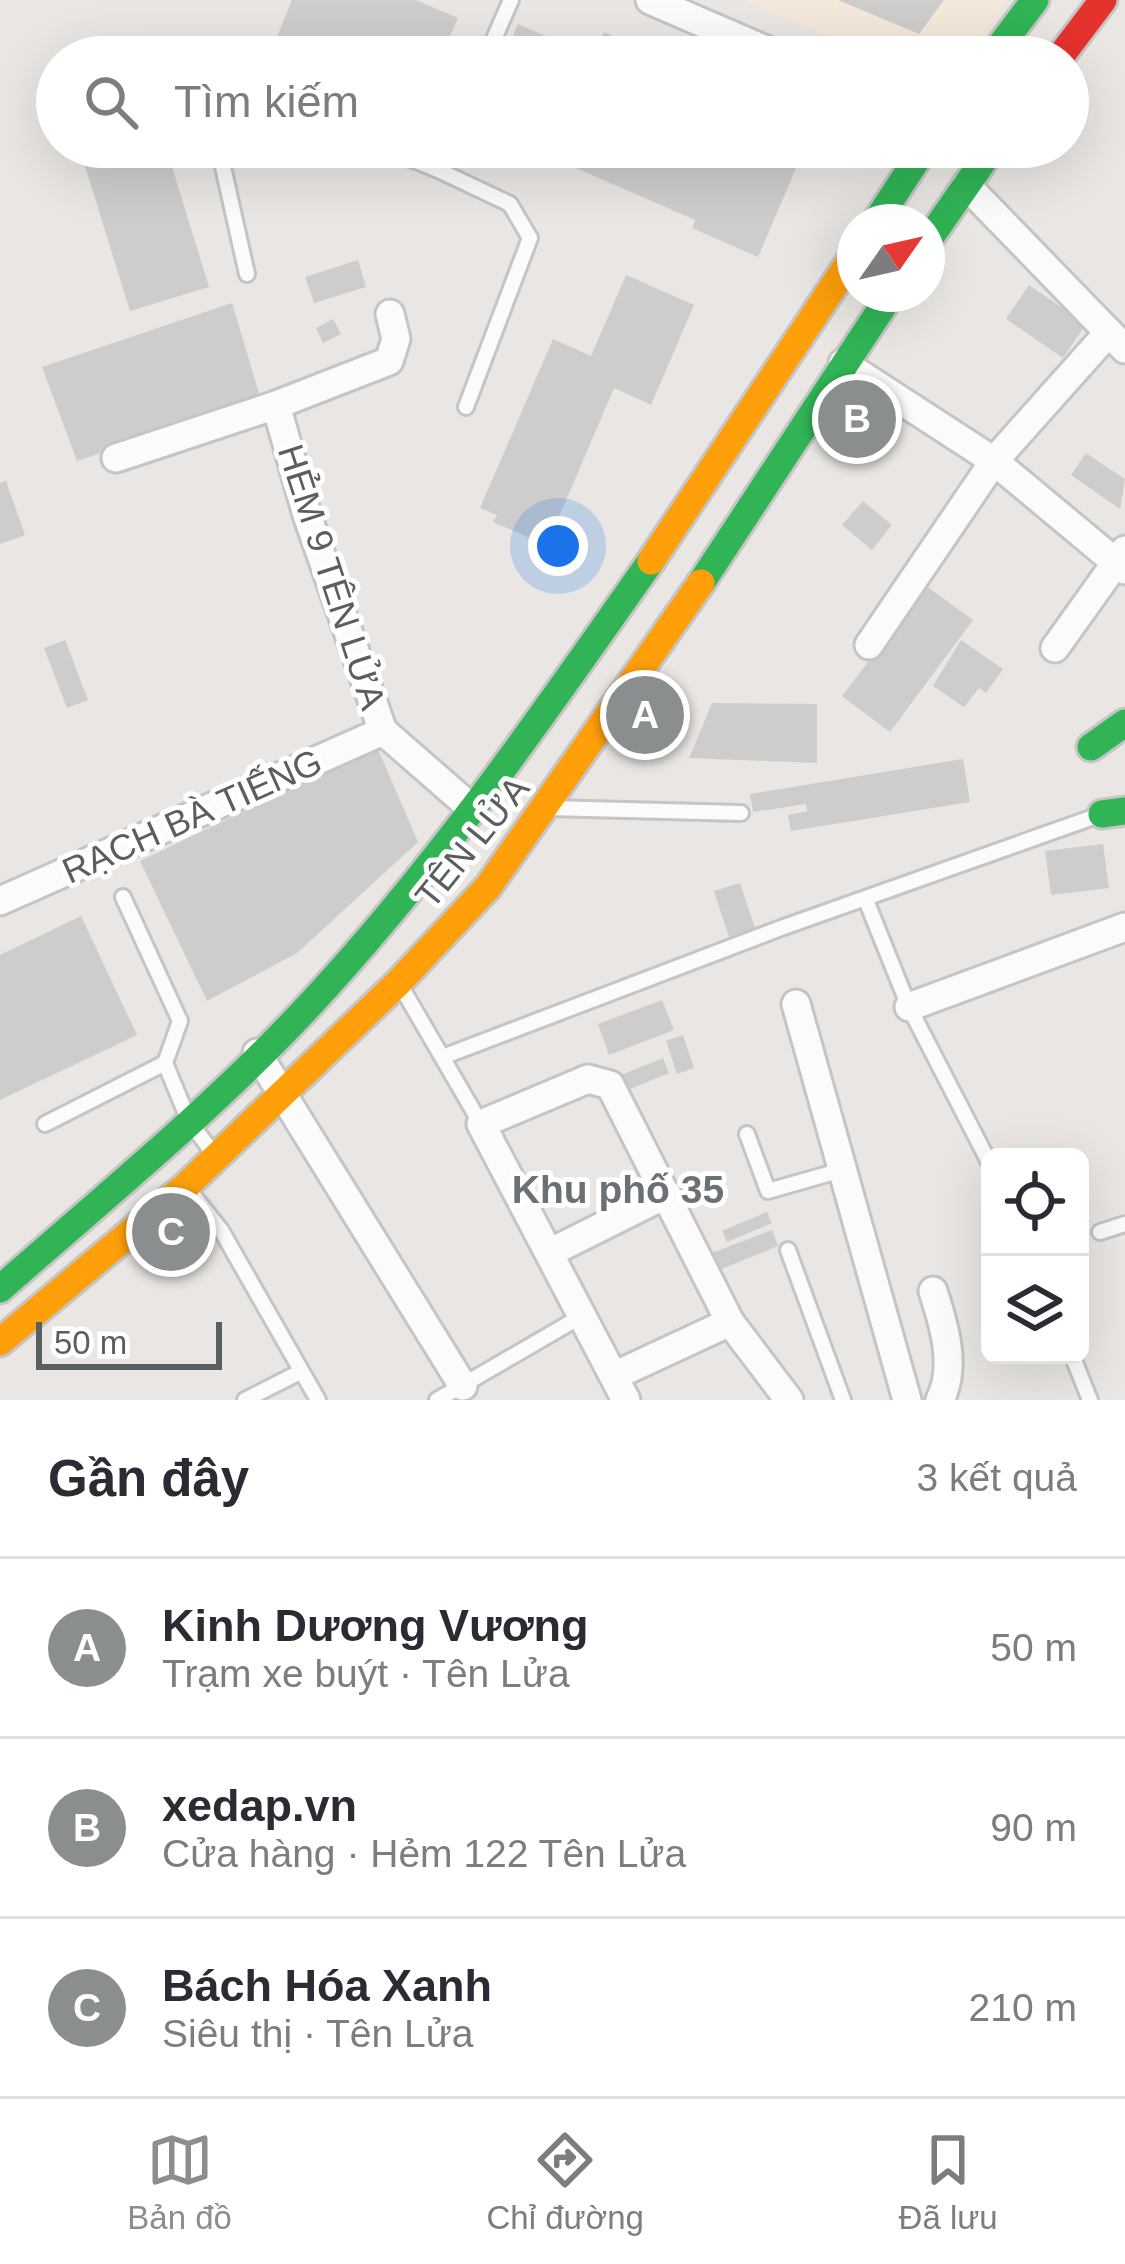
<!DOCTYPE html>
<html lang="vi">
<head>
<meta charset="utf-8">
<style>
	:root { --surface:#fff; --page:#f7f7f7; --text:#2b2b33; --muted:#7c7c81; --line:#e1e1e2; --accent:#8b8e8e }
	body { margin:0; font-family:Arial,sans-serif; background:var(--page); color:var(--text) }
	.controls { position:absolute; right:36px; bottom:36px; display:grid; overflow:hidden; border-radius:18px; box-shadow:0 12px 48px #0002 }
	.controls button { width:108px; height:108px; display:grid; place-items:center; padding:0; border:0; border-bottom:3px solid var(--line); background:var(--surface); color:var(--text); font:60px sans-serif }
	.compass { position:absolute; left:837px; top:204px; width:108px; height:108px; border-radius:50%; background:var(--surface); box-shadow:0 12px 48px #0002; rotate:56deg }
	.scale { position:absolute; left:36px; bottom:30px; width:186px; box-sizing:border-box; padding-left:12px; border:6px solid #595e61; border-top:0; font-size:33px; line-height:42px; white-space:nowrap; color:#595e61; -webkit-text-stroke:9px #fff; paint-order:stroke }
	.you { position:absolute; left:558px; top:546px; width:42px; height:42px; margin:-30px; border:9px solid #fff; border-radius:50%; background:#1a73e8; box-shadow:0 0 0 18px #1a73e833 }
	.badge { display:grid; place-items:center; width:78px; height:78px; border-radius:50%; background:var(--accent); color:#fff; font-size:39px; font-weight:700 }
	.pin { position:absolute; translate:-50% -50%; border:6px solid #fff; box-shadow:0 3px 12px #0006 }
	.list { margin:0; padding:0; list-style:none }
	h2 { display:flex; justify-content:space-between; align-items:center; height:156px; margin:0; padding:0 48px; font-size:51px }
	h2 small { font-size:39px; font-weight:400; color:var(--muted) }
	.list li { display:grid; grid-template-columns:78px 1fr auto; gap:36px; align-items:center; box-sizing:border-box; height:180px; padding:0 48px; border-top:3px solid var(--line) }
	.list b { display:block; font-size:45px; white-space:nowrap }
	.list p { margin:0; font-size:39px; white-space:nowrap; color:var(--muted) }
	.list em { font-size:39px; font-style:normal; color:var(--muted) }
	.icon { flex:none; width:66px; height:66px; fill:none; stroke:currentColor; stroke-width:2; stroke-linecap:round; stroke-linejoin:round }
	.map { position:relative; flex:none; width:1125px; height:1400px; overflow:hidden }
	.search { position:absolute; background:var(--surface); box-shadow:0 12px 48px #0002; left:36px; right:36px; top:36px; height:132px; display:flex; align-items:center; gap:30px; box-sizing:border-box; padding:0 42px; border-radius:66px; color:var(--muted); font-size:45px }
	.sheet { height:696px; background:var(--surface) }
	nav { display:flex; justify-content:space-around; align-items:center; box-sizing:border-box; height:168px; border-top:3px solid var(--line); background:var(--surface); font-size:33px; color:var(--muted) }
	nav a { display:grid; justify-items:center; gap:6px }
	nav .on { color:var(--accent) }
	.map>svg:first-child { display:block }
	.commercial { fill:#f4e8da }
	.building { fill:#cfcdcb }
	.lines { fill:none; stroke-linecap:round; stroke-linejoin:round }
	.lane-casing { stroke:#c5c5c5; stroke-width:20 }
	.street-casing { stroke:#c5c5c5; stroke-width:33 }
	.fast-casing { stroke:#c5c5c5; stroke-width:33 }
	.slow-casing { stroke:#c5c5c5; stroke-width:33 }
	.jam-casing { stroke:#c5c5c5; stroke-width:33 }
	.lane { stroke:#fcfbfb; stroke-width:14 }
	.street { stroke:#fcfbfb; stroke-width:27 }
	.fast { stroke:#30b455; stroke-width:27 }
	.slow { stroke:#ff9f0a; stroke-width:27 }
	.jam { stroke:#e5322d; stroke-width:27 }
	.labels { text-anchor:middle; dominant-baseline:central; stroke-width:10; stroke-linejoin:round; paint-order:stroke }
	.street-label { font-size:36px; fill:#595e61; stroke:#fff }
	.neighbourhood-label { font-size:39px; font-weight:bold; fill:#6a7073; stroke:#fff }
</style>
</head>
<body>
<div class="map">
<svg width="1125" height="1400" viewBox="0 0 1125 1400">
	<rect width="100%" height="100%" fill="#e9e6e3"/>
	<polygon class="commercial" points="744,0 1008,0 965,57 876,57"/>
	<g class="building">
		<polygon points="292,0 416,0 458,18 441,57 325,57 277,37"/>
		<polygon points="838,0 944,0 919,34"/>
		<polygon points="518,24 593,57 504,57"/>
		<polygon points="604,32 660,57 593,57"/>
		<polygon points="79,147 166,147 209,287 130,311"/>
		<polygon points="528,147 805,147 758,257 692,228 695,220"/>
		<polygon points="358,260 366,287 314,303 305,277"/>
		<polygon points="626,275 694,305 651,405 614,388 547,545 493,522 497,515 480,508 553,339 591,356"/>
		<polygon points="1029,285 1086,324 1063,358 1006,319"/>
		<polygon points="232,303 261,400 77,461 42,367"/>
		<polygon points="333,319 341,334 323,343 316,328"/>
		<polygon points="1086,453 1125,479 1120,509 1071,475"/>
		<polygon points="6,481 25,535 0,544 0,483"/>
		<polygon points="863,501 892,525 872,550 842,525"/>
		<polygon points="926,586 973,620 890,732 842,696"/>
		<polygon points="65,640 88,700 67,708 44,648"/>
		<polygon points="961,640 1003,669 986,693 979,688 964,707 933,686"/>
		<polygon points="712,703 817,704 817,763 689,758"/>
		<polygon points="377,747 418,842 297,953 207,1001 140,861"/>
		<polygon points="963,759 970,802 791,831 788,815 807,811 806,804 753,812 750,794"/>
		<polygon points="1103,844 1109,888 1051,895 1045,851"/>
		<polygon points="740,883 755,928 729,937 714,891"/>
		<polygon points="81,916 137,1035 0,1100 0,955"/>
		<polygon points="662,1000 674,1030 609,1055 598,1024"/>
		<polygon points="683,1035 694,1068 677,1074 666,1041"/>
		<polygon points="663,1058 669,1073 628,1090 621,1075"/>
		<polygon points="767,1212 772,1223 727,1242 722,1231"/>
		<polygon points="772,1230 778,1246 719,1270 712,1253"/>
	</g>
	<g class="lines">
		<defs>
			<g id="lane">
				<polyline points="486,57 511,0"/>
				<polyline points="232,147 223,167 247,274"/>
				<polyline points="381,147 436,169"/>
				<polyline points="446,147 436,169 510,204 530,238 466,407"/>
				<polyline points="548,808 741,813"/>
				<polyline points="123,897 180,1021 165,1063 189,1121 216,1157"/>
				<polyline points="866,900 909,1007 990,1164"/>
				<polyline points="399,983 481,1124"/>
				<polyline points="445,1056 781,928 1102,814"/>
				<polyline points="45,1124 165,1063"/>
				<polyline points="747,1134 768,1191 842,1170"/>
				<polyline points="189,1190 221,1230 318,1400"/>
				<polyline points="1100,1232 1125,1224"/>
				<polyline points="788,1250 843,1400"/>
				<polyline points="1072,1355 1090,1400"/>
				<polyline points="245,1400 300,1372"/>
				<polyline points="437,1400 580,1317"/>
			</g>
			<g id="street">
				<polyline points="650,0 782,57"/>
				<polyline points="966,185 1125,349"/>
				<polyline points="843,363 994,461 1125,570"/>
				<polyline points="276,405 389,361 396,339 390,314"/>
				<polyline points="116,458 276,405 307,515 383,731 469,806"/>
				<polyline points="869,645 994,461 1109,332"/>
				<polyline points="1055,648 1125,550"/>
				<polyline points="0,901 383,731"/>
				<polyline points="796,1004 907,1400"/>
				<polyline points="909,1007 1125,927"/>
				<polyline points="257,1053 463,1386"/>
				<polyline points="551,1252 667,1194"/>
				<path d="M933,1291C944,1325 957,1367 940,1400"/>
				<polyline points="616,1375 730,1322"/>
				<polyline points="626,1400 481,1124 588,1079 610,1085 730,1322 789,1400"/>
			</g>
			<g id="fast">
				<polyline points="992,57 1035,0"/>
				<polyline points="876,222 925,147"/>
				<polyline points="927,242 993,147"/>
				<polyline points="701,583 891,294"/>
				<polyline points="1091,747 1125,723"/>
				<polyline points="1102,814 1125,811"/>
				<path d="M0,1289C103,1198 210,1111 304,1011C433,874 543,715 651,561"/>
			</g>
			<g id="slow">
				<polyline points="651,561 855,254"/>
				<polyline points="0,1342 186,1186 398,983 488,887 701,583"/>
			</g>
			<polyline id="jam" points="1060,57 1103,0"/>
		</defs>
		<use href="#lane" class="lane-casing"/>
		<use href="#street" class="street-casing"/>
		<use href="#fast" class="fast-casing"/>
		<use href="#slow" class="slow-casing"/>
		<use href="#jam" class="jam-casing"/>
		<use href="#lane" class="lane"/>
		<use href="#street" class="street"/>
		<use href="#fast" class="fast"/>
		<use href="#slow" class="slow"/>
		<use href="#jam" class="jam"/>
	</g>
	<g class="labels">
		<g class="street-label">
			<text transform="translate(332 577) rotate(72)">HẺM 9 TÊN LỬA</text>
			<text transform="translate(192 816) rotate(-24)">RẠCH BÀ TIẾNG</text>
			<text transform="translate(472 842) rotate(-51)">TÊN LỬA</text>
		</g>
		<g class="neighbourhood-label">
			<text x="618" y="1189">Khu phố 35</text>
		</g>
	</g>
</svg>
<div class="controls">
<button><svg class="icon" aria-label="locate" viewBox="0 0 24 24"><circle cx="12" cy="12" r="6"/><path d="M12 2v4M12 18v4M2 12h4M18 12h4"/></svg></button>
<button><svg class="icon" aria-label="layers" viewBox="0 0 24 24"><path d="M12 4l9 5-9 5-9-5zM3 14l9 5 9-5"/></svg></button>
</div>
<svg class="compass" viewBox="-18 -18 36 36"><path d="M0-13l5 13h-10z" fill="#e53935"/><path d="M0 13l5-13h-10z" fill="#7c7c81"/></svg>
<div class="scale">50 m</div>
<div class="you"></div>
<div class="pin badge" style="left:645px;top:715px">A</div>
<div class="pin badge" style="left:857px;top:419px">B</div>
<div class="pin badge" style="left:171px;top:1232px">C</div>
<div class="search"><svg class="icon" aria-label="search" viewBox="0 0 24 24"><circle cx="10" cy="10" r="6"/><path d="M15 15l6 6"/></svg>Tìm kiếm</div>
</div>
<section class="sheet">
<h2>Gần đây<small>3 kết quả</small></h2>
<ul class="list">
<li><span class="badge">A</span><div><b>Kinh Dương Vương</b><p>Trạm xe buýt · Tên Lửa</p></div><em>50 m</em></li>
<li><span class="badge">B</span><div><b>xedap.vn</b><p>Cửa hàng · Hẻm 122 Tên Lửa</p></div><em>90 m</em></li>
<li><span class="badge">C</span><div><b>Bách Hóa Xanh</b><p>Siêu thị · Tên Lửa</p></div><em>210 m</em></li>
</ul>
</section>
<nav>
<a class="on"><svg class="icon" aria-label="map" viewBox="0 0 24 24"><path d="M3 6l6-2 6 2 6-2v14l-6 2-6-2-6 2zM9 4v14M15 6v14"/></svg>Bản đồ</a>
<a><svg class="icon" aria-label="directions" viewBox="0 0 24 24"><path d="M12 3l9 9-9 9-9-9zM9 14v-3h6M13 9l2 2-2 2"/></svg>Chỉ đường</a>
<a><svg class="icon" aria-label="saved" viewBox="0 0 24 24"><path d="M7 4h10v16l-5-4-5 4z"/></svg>Đã lưu</a>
</nav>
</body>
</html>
